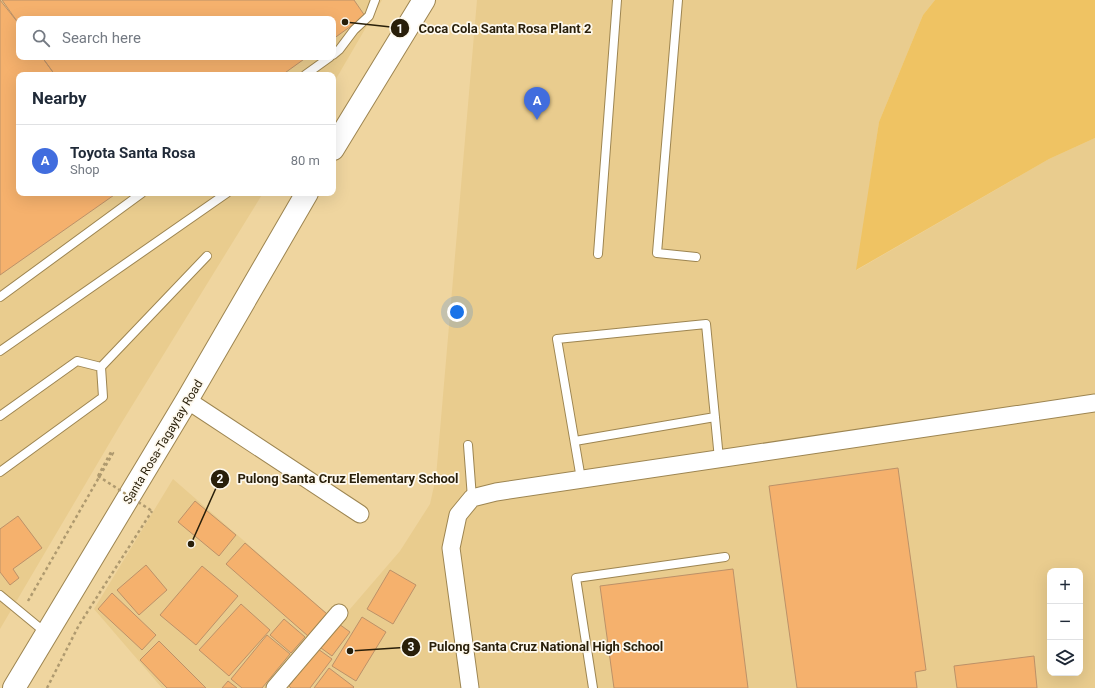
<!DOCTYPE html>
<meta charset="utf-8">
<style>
body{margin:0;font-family:Roboto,sans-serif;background:#f2f2f3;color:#1f2937}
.controls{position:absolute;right:12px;bottom:12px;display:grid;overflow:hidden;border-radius:8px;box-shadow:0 4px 16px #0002}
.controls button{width:36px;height:36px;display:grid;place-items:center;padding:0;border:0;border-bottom:1px solid #e0e1e3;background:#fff;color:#1f2937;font:20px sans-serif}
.you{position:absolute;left:457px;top:312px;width:14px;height:14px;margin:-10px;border:3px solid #fff;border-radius:50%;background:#1a73e8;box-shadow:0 0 0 6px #1a73e833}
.badge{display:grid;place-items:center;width:26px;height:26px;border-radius:50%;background:#416dde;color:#fff;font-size:13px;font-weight:700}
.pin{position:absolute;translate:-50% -33px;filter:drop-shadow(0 1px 2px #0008)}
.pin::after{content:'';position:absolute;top:21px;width:14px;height:12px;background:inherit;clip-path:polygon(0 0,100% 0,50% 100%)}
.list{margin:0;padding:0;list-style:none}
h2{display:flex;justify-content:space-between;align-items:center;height:52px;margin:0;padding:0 16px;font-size:17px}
h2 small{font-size:13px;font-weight:400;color:#747a83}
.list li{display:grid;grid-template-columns:26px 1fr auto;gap:12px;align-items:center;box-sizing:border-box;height:72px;padding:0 16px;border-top:1px solid #e0e1e3}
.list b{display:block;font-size:15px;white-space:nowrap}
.list p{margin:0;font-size:13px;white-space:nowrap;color:#747a83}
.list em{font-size:13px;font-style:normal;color:#747a83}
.icon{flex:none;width:22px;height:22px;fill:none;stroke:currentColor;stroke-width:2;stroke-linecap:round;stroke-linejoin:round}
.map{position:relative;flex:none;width:1095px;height:688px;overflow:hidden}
.search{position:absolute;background:#fff;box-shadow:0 4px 16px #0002;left:16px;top:16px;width:320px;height:44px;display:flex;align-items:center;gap:10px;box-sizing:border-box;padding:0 14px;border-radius:8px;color:#747a83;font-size:15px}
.panel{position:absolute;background:#fff;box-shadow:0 4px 16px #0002;left:16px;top:72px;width:320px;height:124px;border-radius:8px}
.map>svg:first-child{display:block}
.built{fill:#e9cc8e;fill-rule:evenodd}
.green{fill:#efc363}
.building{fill:#f5b16d;stroke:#bc9168}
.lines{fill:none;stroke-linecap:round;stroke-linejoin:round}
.service-casing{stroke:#9d8551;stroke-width:10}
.minor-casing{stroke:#9d8551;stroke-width:19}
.primary-casing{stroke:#9d8551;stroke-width:24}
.path{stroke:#af9a6f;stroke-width:2.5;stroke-dasharray:3 3;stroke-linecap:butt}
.service{stroke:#fff;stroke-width:8}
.minor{stroke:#fff;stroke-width:17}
.primary{stroke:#fff;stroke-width:22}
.path-bridge{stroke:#af9a6f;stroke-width:2.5;stroke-dasharray:3 3;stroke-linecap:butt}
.labels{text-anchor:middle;stroke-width:3.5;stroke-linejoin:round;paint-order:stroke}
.street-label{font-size:12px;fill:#291f0a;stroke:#fef9ee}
.leader{fill:none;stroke:#291f0a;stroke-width:1.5}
.callout-dot{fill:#291f0a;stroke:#fef9ee;stroke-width:1.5}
.mark-label{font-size:12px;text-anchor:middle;font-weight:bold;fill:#fff}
.callout-label{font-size:13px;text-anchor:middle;font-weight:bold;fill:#291f0a;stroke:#fef9ee;stroke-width:3.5;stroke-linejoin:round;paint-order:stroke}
</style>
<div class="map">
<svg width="1095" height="688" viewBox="0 0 1095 688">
<rect width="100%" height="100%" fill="#efd59f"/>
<path class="built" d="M0,0H382L333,84V75H19V193H263L119,427L0,629ZM19,19H333V57H19Z
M477,0H935L923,15L879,122L857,270L1049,159L1095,138V688H282L400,551L430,504L436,477ZM1050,571H1080V673H1050Z
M173,479L329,615L267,688H162L94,609Z"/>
<path class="green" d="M935,0H1095V138L1049,159L856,270L879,122L923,15Z"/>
<path class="building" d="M0,0L19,24V57H42L55,75H19V193H117L0,275Z
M2,0H354L365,16L333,39V19H19V24Z
M42,57H307L282,75H55Z
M898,468L926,670L915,672L917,688H797L769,486Z
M195,501L236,535L219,556L178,522Z
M18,516L42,548L13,569L19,578L10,585L0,572V529Z
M245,543L327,614L308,636L226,564Z
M146,565L167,590L139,615L117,590Z
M202,566L238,596L196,645L160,615Z
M733,569L748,688H614L600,586Z
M390,570L416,585L393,624L367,609Z
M112,593L156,635L142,650L98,609Z
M241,604L270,630L229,676L199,650Z
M362,617L386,632L356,681L332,666Z
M284,619L305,637L291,653L270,635Z
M339,624L350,632L332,656L321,648Z
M267,635L290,654L262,688H242L231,679Z
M159,641L206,688H167L140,660Z
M318,649L332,659L310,688H291L289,686Z
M1034,656L1037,688H957L954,666Z
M329,668L354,687L353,688H314Z
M228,681L237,688H222Z"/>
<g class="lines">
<defs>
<path id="service" d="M678,0L657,253L696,257
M333,55L339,50L354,30L369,16L375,0
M305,75L330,57
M598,254L617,0
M0,297L142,193
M0,351L227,193
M0,416L77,361L101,367
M575,441L715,417
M468,445L472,498
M0,472L103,397L101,367L207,256
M581,479L557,339L706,324L719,459
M0,595L46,633
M593,688L576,578L725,557"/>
<path id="minor" d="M187,400L360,514
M275,688L339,613
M470,688L451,548L458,515L472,498L496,492L1095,403"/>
<path id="primary" d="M333,149L424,0
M14,688L187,400L307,193"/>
</defs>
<use href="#service" class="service-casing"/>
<use href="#minor" class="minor-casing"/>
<use href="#primary" class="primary-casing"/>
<path class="path" d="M98,476L111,452
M28,601L113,453L111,452
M47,688L79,625L152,511"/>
<use href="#service" class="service"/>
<use href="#minor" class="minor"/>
<use href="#primary" class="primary"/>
<path class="path-bridge" d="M98,476L152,511"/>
</g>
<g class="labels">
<g class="street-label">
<text transform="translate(163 442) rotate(-59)" y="4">Santa Rosa-Tagaytay Road</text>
</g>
</g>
<path class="leader" d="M345 22L400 28M191 544L220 479M350 651L411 647"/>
<g class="callout-dot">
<circle cx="345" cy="22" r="4"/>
<circle cx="191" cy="544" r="4"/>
<circle cx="350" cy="651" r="4"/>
<circle cx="400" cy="28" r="10"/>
<circle cx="220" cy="479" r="10"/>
<circle cx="411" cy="647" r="10"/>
</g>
<g class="mark-label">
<text x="400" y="33">1</text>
<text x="220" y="483">2</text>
<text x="411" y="651">3</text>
</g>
<g class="callout-label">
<text x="505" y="33">Coca Cola Santa Rosa Plant 2</text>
<text x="348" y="483">Pulong Santa Cruz Elementary School</text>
<text x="546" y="651">Pulong Santa Cruz National High School</text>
</g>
</svg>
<div class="controls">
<button>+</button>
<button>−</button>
<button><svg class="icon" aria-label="layers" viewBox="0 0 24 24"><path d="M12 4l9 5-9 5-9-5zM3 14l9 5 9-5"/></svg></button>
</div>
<div class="you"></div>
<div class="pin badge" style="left:537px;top:120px">A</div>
<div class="search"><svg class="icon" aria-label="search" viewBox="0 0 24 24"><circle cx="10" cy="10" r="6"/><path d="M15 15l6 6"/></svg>Search here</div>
<section class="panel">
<h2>Nearby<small></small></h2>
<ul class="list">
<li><span class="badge">A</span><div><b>Toyota Santa Rosa</b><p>Shop</p></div><em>80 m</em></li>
</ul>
</section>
</div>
